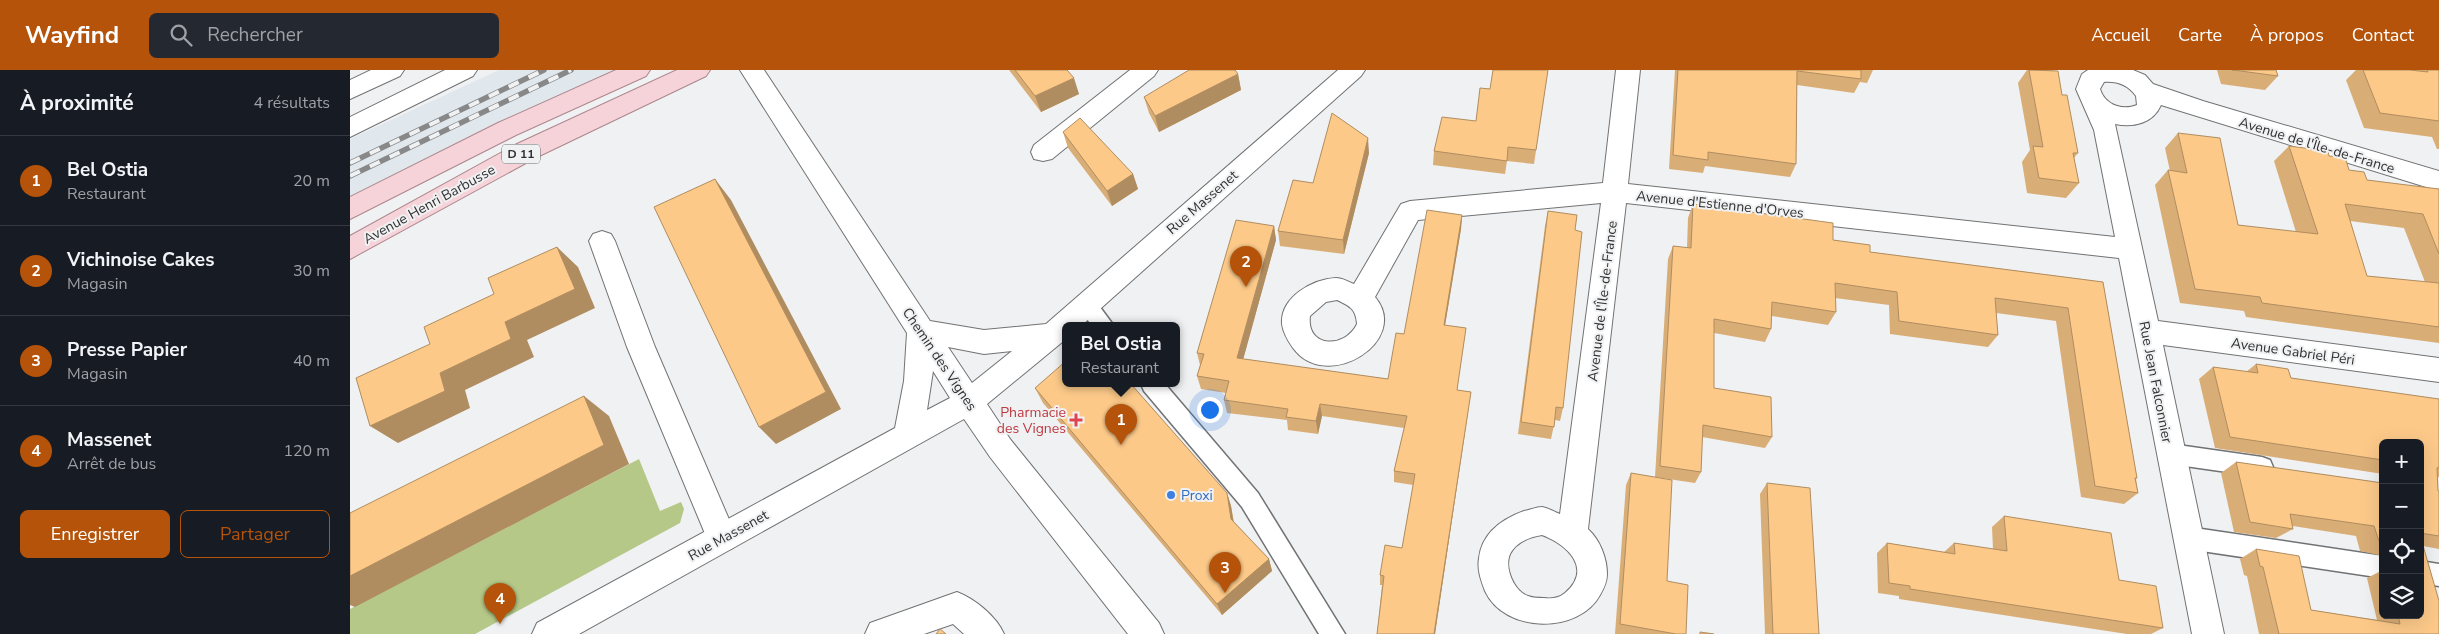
<!DOCTYPE html>
<html lang="fr">
<meta charset="utf-8">
<style>
body{margin:0;font-family:"Nunito Sans",sans-serif;background:#242831;color:#f1f3f6}
.controls{position:absolute;right:15px;bottom:15px;display:grid;overflow:hidden;border-radius:8px;box-shadow:0 5px 20px #0002}
.controls button{width:45px;height:45px;display:grid;place-items:center;padding:0;border:0;border-bottom:1px solid #363941;background:#171b24;color:#f1f3f6;font:25px sans-serif}
.you{position:absolute;left:859px;top:339px;width:18px;height:18px;margin:-12px;border:4px solid #fff;border-radius:50%;background:#1a73e8;box-shadow:0 0 0 8px #1a73e833}
.badge{display:grid;place-items:center;width:32px;height:32px;border-radius:50%;background:#b45309;color:#fff;font-size:16px;font-weight:700}
.pin{position:absolute;translate:-50% -41px;filter:drop-shadow(0 1px 2px #0008)}
.pin::after{content:'';position:absolute;top:26px;width:18px;height:15px;background:inherit;clip-path:polygon(0 0,100% 0,50% 100%)}
.popup{position:absolute;left:712px;top:252px;width:118px;height:65px;box-sizing:border-box;display:grid;place-content:center;border-radius:8px;background:#171b24;filter:drop-shadow(0 1px 4px #0005);font-size:16px;white-space:nowrap;color:#9ea1a6}
.popup b{font-size:19px;color:#f1f3f6}
.popup::after{content:'';position:absolute;left:50%;top:100%;margin-left:-10px;border:10px solid transparent;border-top-color:#171b24}
.list{margin:0;padding:0;list-style:none}
h2{display:flex;justify-content:space-between;align-items:center;height:65px;margin:0;padding:0 20px;font-size:21px}
h2 small{font-size:16px;font-weight:400;color:#9ea1a6}
.list li{display:grid;grid-template-columns:32px 1fr auto;gap:15px;align-items:center;box-sizing:border-box;height:90px;padding:0 20px;border-top:1px solid #363941}
.list b{display:block;font-size:19px;white-space:nowrap}
.list p{margin:0;font-size:16px;white-space:nowrap;color:#9ea1a6}
.list em{font-size:16px;font-style:normal;color:#9ea1a6}
.actions{display:flex;gap:10px;padding:15px 20px}
.actions a{flex:1;padding:11px 0;border:1px solid #b45309;border-radius:8px;text-align:center;font-size:18px;color:#b45309}
.actions .main{background:#b45309;color:#fff}
.icon{flex:none;width:28px;height:28px;fill:none;stroke:currentColor;stroke-width:2;stroke-linecap:round;stroke-linejoin:round}
.map{position:relative;flex:none;width:2089px;height:564px;overflow:hidden}
header{display:flex;align-items:center;gap:30px;box-sizing:border-box;height:70px;padding:0 25px;background:#b45309;color:#fff}
header strong{font-size:24px}
nav{display:flex;gap:28px;margin-inline-start:auto;font-size:18px}
.search{width:350px;height:45px;background:#242831;display:flex;align-items:center;gap:12px;box-sizing:border-box;padding:0 18px;border-radius:8px;color:#9ea1a6;font-size:19px}
main{display:flex}
aside{flex:1;background:#171b24}
.map>svg:first-child{display:block}
.built{fill:#e0e7ed}
.green{fill:#b5c887}
.lines{fill:none;stroke-linecap:round;stroke-linejoin:round}
.lane-casing{stroke:#717273;stroke-width:3}
.street-casing{stroke:#717273;stroke-width:2}
.secondary-casing{stroke:#717273;stroke-width:2}
.primary-casing{stroke:#ac868d;stroke-width:2}
.lane{fill:#fff;fill-rule:evenodd}
.street{fill:#fff;fill-rule:evenodd}
.secondary{fill:#fff;fill-rule:evenodd}
.primary{fill:#f5d3d9;fill-rule:evenodd}
.rail-casing{stroke:#888889;stroke-width:5.5}
.rail{stroke:#f0f1f2;stroke-width:4;stroke-dasharray:11;stroke-linecap:butt}
.wall{fill:#d9ad76;fill-rule:evenodd}
.shaded-wall{fill:#b08d60}
.building{fill:#fcc989;stroke:#b08d60}
.health-dot{fill:#e0444e;stroke:#f0f1f2;stroke-width:2}
.shop-dot{fill:#3f7fe0;stroke:#f0f1f2;stroke-width:2}
.labels{text-anchor:middle;stroke-width:4;stroke-linejoin:round;paint-order:stroke}
.shield{fill:#f0f1f2;stroke:#6a6a6b;stroke-width:1}
.shield-label{font-size:12px;font-weight:bold;fill:#303031}
.street-label{font-size:14px;fill:#303031;stroke:#f0f1f2}
.health-label{font-size:14px;fill:#be3a42;stroke:#f0f1f2;text-anchor:end}
.shop-label{font-size:14px;fill:#366cbe;stroke:#f0f1f2;text-anchor:start}
</style>
<header>
<strong>Wayfind</strong>
<div class="search"><svg class="icon" aria-label="search" viewBox="0 0 24 24"><circle cx="10" cy="10" r="6"/><path d="M15 15l6 6"/></svg>Rechercher</div>
<nav><a>Accueil</a><a>Carte</a><a>À propos</a><a>Contact</a></nav>
</header>
<main>
<aside>
<h2>À proximité<small>4 résultats</small></h2>
<ul class="list">
<li><span class="badge">1</span><div><b>Bel Ostia</b><p>Restaurant</p></div><em>20 m</em></li>
<li><span class="badge">2</span><div><b>Vichinoise Cakes</b><p>Magasin</p></div><em>30 m</em></li>
<li><span class="badge">3</span><div><b>Presse Papier</b><p>Magasin</p></div><em>40 m</em></li>
<li><span class="badge">4</span><div><b>Massenet</b><p>Arrêt de bus</p></div><em>120 m</em></li>
</ul>
<div class="actions"><a class="main">Enregistrer</a><a>Partager</a></div>
</aside>
<div class="map">
<svg width="2089" height="564" viewBox="0 0 2089 564">
<rect width="100%" height="100%" fill="#f0f1f2"/>
<path class="built" d="M149,0H271L0,130V69Z"/>
<path class="green" d="M289,389L310,441L331,432L334,439L330,453L125,564H0V539Z"/>
<g class="lines">
<defs>
<path id="lane" d="M737,226L744,229L764,256H742L727,235L730,229Z
M791,314H815L908,423L995,564H969L892,437L794,321Z
M1821,374L1912,387L1920,390L1923,397L1920,404L1912,407L1821,394L1813,391L1810,384L1813,377Z
M1838,457L2033,486V508L1838,479L1830,476L1826,468L1830,460Z
M2070,491L2089,494V516L2070,513Z"/>
<path id="street" d="M21,0H54L50,6L0,29V10Z
M95,0H127L123,6L0,67V47Z
M780,0H808L804,6L702,89L693,91L684,89L681,82L684,75Z
M1266,0H1290L1278,114L1765,167L1744,60L1726,19L1732,4L1738,0H1783L1795,5L1803,14L1853,31L2089,101V121L1811,35C1803,53 1784,58 1765,54L1808,251L2089,288V312L1813,275L1874,564H1842L1769,188L1276,133L1238,459C1250,470 1257,488 1257,504C1257,512 1254,518 1250,525C1229,564 1155,564 1135,521C1131,510 1127,500 1129,488C1132,463 1152,449 1174,441C1179,440 1187,437 1192,437C1198,438 1205,442 1210,444L1251,133L1068,150L1025,227C1062,271 976,324 943,278C938,271 933,262 932,254C930,227 963,209 986,208C992,208 999,212 1004,214L1051,134L1060,131L1253,113ZM1754,12C1767,11 1778,15 1786,26L1787,35C1772,41 1755,35 1750,19ZM987,230C1000,236 1006,239 1007,254C994,280 956,277 960,246L976,232ZM1192,465C1218,475 1243,499 1215,523C1209,528 1201,529 1194,528C1189,528 1183,528 1178,526C1164,521 1154,498 1160,484C1166,472 1180,467 1192,465Z
M252,161L261,164L265,171L305,277L387,468L383,478L372,482L361,478L277,277L239,171L243,164Z
M607,522C625,529 646,546 654,564H614L603,554L574,564H515L520,553Z"/>
<path id="secondary" d="M390,0H414L580,251L634,260L696,254L988,0H1015L1011,6L731,256H716V269L637,334L660,369L809,553L814,564H778L640,387L614,349L229,564H182L187,553L545,358L554,311L557,263ZM598,277L634,284L662,281L622,313ZM583,301L600,328L577,340Z"/>
<path id="primary" d="M266,0H300L296,6L166,65L0,149V127L148,53Z
M327,0H360L356,6L185,88L0,189V166L167,74Z"/>
</defs>
<use href="#lane" class="lane-casing"/>
<use href="#street" class="street-casing"/>
<use href="#secondary" class="secondary-casing"/>
<use href="#primary" class="primary-casing"/>
<use href="#lane" class="lane"/>
<use href="#street" class="street"/>
<use href="#secondary" class="secondary"/>
<use href="#primary" class="primary"/>
<defs>
<path id="rail" d="M0,93L194,0
M0,106L221,0"/>
</defs>
<use href="#rail" class="rail-casing"/>
<use href="#rail" class="rail"/>
</g>
<path class="wall" d="M659,0H717L729,24L691,42Z
M1198,0L1184,94L1157,91L1155,104L1083,95L1084,81L1126,51L1140,19Z
M1325,0H1523L1517,13L1510,12L1504,23L1447,15L1446,94L1440,107L1355,96L1353,103L1319,99Z
M1677,0H1703L1712,25L1728,83L1724,88L1729,113L1716,128L1677,123L1672,92L1680,80L1668,13Z
M1867,0H1926L1928,6L1915,20L1871,14Z
M2006,0H2089V79H2087L2082,67L2014,58L1996,10Z
M888,4L891,20L809,62L799,43L794,27Z
M713,62L783,104L788,119L762,136L718,78Z
M1828,63L1888,155L1946,162L1924,91L1939,76L1979,86L1999,100L2017,110L2089,119V273L1896,247L1894,241L1830,233L1805,115L1818,100L1820,101L1815,78ZM2000,151L2054,158L2075,212L2017,206Z
M1019,83L994,184L930,176L928,161L963,113Z
M1343,134L1483,170L1520,182L1753,212L1787,408L1786,409L1788,423L1774,434L1731,427L1706,251L1646,243L1648,265L1638,277L1540,264L1539,235L1485,228L1486,242L1478,255L1422,246L1421,259L1415,272L1364,263V318L1422,367L1415,378L1352,367L1351,402L1345,413L1305,407L1318,189L1323,176L1337,178L1338,148Z
M1198,141L1225,160L1213,338L1210,351L1205,350L1201,369L1168,364L1195,156Z
M1112,145L1111,159L1095,255L1114,271L1107,320L1121,322L1085,564H1027L1032,515H1030V505L1052,478L1063,415L1044,412V401L1054,358L972,346L968,364L938,360L937,350L877,343L874,330L876,323L851,319L847,306L850,295L847,283L924,156L926,170L893,289L1038,309L1054,264Z
M1906,294L1941,308L2089,329V407H2088V421H2089V479L2073,476L2089,564H1909L1897,506L1894,505L1890,489L1906,479L1961,540L2027,550L2017,508L2033,500V545H2070V373H2033V404L1865,378L1849,309L1863,297L1896,302Z
M685,318L877,423L881,436L884,452L919,489L922,501L872,545L693,333Z
M1886,392L2033,413V486L2010,481L2006,466L1943,456V459L1926,468L1884,462L1871,403Z
M1281,403L1317,511L1336,564H1265L1276,415Z
M1417,413L1469,564H1415L1410,424Z
M1654,446L1769,510L1813,558L1801,564H1777L1549,529V526L1528,523L1527,483L1537,473L1594,482L1604,473L1643,479L1642,457Z"/>
<path class="shaded-wall" d="M888,4L891,20L809,62L805,46Z
M724,8L729,24L691,42L685,26Z
M1018,68L1019,83L994,184L993,170Z
M783,104L788,119L762,136L757,121Z
M365,109L381,130L491,339L426,374L409,357Z
M1112,145L1111,159L1093,268L1094,255Z
M924,156L926,170L890,301L887,288Z
M207,177L228,197L245,238L177,270L184,287L115,320L120,338L48,373L20,356L155,252Z
M1121,322L1085,564H1084Z
M234,326L259,346L279,394L5,537L0,535V506Z
M970,334L972,346L968,364L966,351Z
M877,423L881,436L885,462L881,449Z
M919,489L922,501L872,545L867,534Z"/>
<path class="building" d="M665,0H717L724,8L685,26Z
M839,0H885L888,4L805,46L794,27Z
M1143,0H1198L1186,80L1158,77L1157,91L1084,81L1092,47L1126,51L1130,18L1140,19Z
M1328,0H1511V9L1447,1L1446,94L1358,82V90L1323,85Z
M1679,0L1708,1L1712,25H1717L1728,83H1723L1729,113L1689,108L1683,76L1693,77Z
M1882,0H1926L1928,6L1883,0Z
M2013,0H2060L2078,2L2077,0H2089V51L2030,43Z
M982,43L1018,68L993,170L928,161L943,110L963,113Z
M730,48L783,104L757,121L713,62Z
M1828,63L1870,68L1888,155L1968,164L1939,76L1978,81L1979,86L1995,87L1999,100L2014,102L2017,110L2089,119V184L2073,144L1995,134L2017,206L2089,213V257L1912,233L1910,227L1845,219L1818,100L1837,103Z
M365,109L476,322L409,357L304,137Z
M1343,134L1483,153V170L1520,175V182L1753,212L1787,408H1785L1788,423L1745,416L1718,238L1645,228L1648,265L1549,251L1547,222L1485,213L1486,242L1422,232L1421,259L1364,249V318L1421,327L1422,367L1353,355L1351,402L1310,396L1323,176L1341,178Z
M1077,140L1112,145L1094,255L1116,258L1107,320L1121,322L1084,564H1027L1034,506L1030,505L1035,475L1052,478L1065,404L1044,401L1057,346L970,334L966,351L936,347L938,339L874,330L879,311L847,306L854,284L847,283L886,150L924,156L887,288L1038,309L1046,263L1054,264Z
M1198,141L1227,145L1225,160L1232,162L1213,338L1206,337L1204,357L1171,352Z
M207,177L225,219L155,252L161,269L90,303L95,321L20,356L6,308L80,274L74,257L144,224L138,208Z
M716,291V314H781L877,423L881,449L919,489L867,534L685,318Z
M1906,294L1938,299L1941,308L2089,329V397L2087,398L2088,421H2089V466L2070,463V373H2033V390L1880,367L1863,297L1908,303Z
M234,326L254,375L0,506V443Z
M1886,392L2033,413V472L2029,471L2024,456L1940,444L1943,459L1900,452Z
M1281,403L1322,410L1317,511L1338,515L1336,564H1326L1270,554Z
M1417,413L1460,418L1469,564H1423Z
M1654,446L1761,463L1769,510L1806,516L1813,558L1560,519V516L1539,513L1537,473L1605,484L1604,473L1657,481Z
M2070,465L2089,531V564H1929L1913,497L1910,496L1906,479L1949,486L1961,540L2050,554L2048,545H2070Z
M590,559L596,564H586Z
M1350,562L1364,564H1350Z"/>
<path class="health-dot" d="M723.5 342.5h5v5h5v5h-5v5h-5v-5h-5v-5h5z"/>
<circle class="shop-dot" cx="821" cy="425" r="5"/>
<g class="labels">
<rect class="shield" x="152" y="74.5" width="38" height="19" rx="4"/>
<g class="shield-label">
<text x="171" y="88">D 11</text>
</g>
<g class="street-label">
<text transform="translate(1967 75) rotate(17)" y="5">Avenue de l'Île-de-France</text>
<text transform="translate(852 132) rotate(-41)" y="5">Rue Massenet</text>
<text transform="translate(79 134) rotate(-29)" y="5">Avenue Henri Barbusse</text>
<text transform="translate(1370 134) rotate(6)" y="5">Avenue d'Estienne d'Orves</text>
<text transform="translate(1252 231) rotate(-83)" y="5">Avenue de l'Île-de-France</text>
<text transform="translate(1943 281) rotate(8)" y="5">Avenue Gabriel Péri</text>
<text transform="translate(590 289) rotate(56)" y="5">Chemin des Vignes</text>
<text transform="translate(1806 312) rotate(79)" y="5">Rue Jean Falconnier</text>
<text transform="translate(378 465) rotate(-29)" y="5">Rue Massenet</text>
</g>
<g class="health-label">
<text x="716" y="347">Pharmacie<tspan x="716" dy="16">des Vignes</tspan></text>
</g>
<g class="shop-label">
<text x="831" y="430">Proxi</text>
</g>
</g>
</svg>
<div class="controls">
<button>+</button>
<button>−</button>
<button><svg class="icon" aria-label="locate" viewBox="0 0 24 24"><circle cx="12" cy="12" r="6"/><path d="M12 2v4M12 18v4M2 12h4M18 12h4"/></svg></button>
<button><svg class="icon" aria-label="layers" viewBox="0 0 24 24"><path d="M12 4l9 5-9 5-9-5zM3 14l9 5 9-5"/></svg></button>
</div>
<div class="you"></div>
<div class="pin badge" style="left:771px;top:375px">1</div>
<div class="popup"><b>Bel Ostia</b>Restaurant</div>
<div class="pin badge" style="left:896px;top:217px">2</div>
<div class="pin badge" style="left:875px;top:523px">3</div>
<div class="pin badge" style="left:150px;top:554px">4</div>
</div>
</main>
